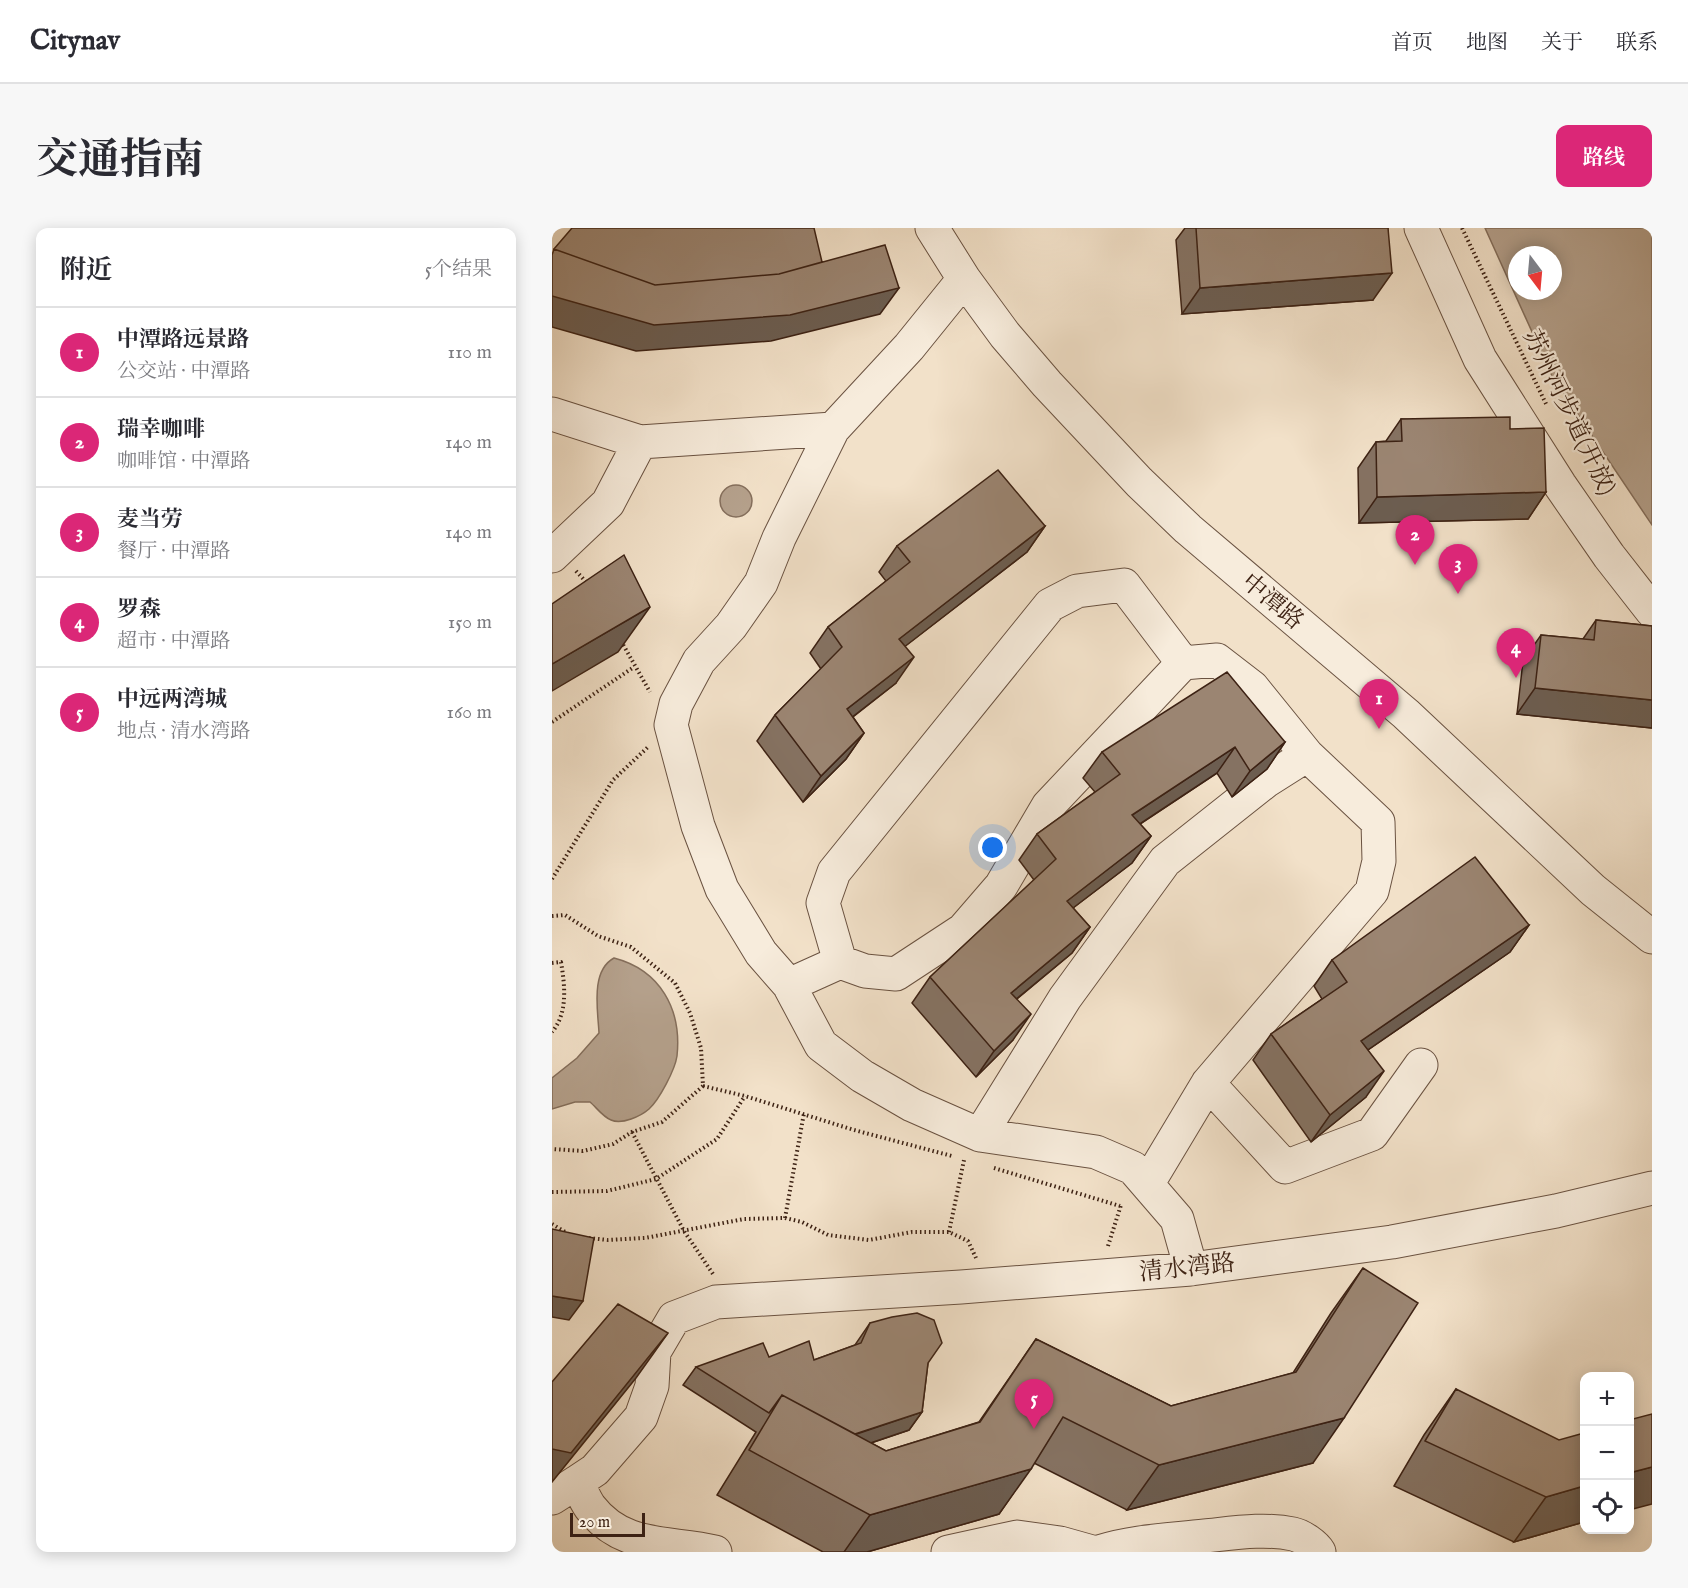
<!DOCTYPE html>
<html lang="zh">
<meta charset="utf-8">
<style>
body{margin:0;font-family:"IM FELL English","Noto Serif SC",serif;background:#f7f7f7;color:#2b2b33}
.controls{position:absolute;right:18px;bottom:18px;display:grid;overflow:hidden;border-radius:12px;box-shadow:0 3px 15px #0003}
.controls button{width:54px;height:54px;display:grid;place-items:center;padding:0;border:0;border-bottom:2px solid #e1e1e2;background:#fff;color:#2b2b33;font:30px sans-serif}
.compass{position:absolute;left:956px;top:18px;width:54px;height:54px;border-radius:50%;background:#fff;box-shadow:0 3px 15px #0003;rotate:164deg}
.scale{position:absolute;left:18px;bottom:15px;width:75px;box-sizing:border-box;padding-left:6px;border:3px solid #3d2214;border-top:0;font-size:16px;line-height:21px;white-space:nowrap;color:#3d2214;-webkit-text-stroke:4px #f7ecdc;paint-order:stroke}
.you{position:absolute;left:441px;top:620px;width:21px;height:21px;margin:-15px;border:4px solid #fff;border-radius:50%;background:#1a73e8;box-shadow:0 0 0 9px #1a73e833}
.badge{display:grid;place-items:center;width:39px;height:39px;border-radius:50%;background:#db2777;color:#fff;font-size:20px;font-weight:700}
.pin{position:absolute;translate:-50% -50px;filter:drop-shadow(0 2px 3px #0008)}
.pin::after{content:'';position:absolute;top:32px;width:21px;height:18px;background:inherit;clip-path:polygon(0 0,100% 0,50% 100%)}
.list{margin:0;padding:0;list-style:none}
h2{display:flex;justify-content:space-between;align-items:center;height:78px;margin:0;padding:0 24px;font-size:26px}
h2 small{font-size:20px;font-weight:400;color:#7c7c81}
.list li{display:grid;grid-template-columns:39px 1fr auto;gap:18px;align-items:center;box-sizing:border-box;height:90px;padding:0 24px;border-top:2px solid #e1e1e2}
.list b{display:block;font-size:22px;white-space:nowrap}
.list p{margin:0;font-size:20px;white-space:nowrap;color:#7c7c81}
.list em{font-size:20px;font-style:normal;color:#7c7c81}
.icon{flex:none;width:33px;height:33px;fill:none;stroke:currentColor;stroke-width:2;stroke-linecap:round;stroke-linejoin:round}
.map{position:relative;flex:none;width:1100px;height:1324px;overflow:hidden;border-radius:12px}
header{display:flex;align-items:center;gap:36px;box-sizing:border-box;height:84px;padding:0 30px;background:#fff;border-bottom:2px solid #e1e1e2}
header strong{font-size:28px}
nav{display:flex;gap:33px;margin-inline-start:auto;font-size:21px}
.intro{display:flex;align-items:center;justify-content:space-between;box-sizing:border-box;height:144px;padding:0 36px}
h1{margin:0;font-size:42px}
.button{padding:15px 27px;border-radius:12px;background:#db2777;color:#fff;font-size:21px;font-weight:700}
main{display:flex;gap:36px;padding:0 36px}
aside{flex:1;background:#fff;border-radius:12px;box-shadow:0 3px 15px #0003}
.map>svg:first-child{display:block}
.water{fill:#b4a08b;stroke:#846e5b;stroke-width:1.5;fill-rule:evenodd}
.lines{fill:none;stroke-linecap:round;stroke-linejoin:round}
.minor-casing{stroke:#6a5241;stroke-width:35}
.path{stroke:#3d2214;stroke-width:4;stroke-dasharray:1.5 3;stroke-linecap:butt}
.minor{stroke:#f7ecdc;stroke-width:33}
.wall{fill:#857262;stroke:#3d2214;stroke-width:1.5}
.shaded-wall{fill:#6c5d50;stroke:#3d2214;stroke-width:1.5}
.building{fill:#9b8572;stroke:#3d2214;stroke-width:1.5}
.labels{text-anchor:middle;stroke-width:4.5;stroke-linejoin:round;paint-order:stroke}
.street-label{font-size:24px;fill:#3d2214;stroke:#f7ecdc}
</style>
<header>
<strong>Citynav</strong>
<nav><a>首页</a><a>地图</a><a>关于</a><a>联系</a></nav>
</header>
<div class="intro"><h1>交通指南</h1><a class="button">路线</a></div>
<main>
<aside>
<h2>附近<small>5个结果</small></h2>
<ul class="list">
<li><span class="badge">1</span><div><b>中潭路远景路</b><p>公交站 · 中潭路</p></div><em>110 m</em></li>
<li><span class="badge">2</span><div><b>瑞幸咖啡</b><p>咖啡馆 · 中潭路</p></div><em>140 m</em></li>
<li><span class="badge">3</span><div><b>麦当劳</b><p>餐厅 · 中潭路</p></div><em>140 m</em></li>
<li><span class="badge">4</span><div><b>罗森</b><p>超市 · 中潭路</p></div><em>150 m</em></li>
<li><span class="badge">5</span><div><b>中远两湾城</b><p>地点 · 清水湾路</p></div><em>160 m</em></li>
</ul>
</aside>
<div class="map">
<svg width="1100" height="1324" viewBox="0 0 1100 1324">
<rect width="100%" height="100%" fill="#f2e1c9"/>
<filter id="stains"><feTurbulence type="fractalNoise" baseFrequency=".00333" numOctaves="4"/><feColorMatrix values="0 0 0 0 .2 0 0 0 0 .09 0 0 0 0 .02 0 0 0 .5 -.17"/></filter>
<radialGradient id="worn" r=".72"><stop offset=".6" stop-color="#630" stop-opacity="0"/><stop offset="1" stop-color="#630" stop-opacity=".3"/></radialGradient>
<path class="water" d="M933,0H1100V297L1000,148ZM965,27H1001V63H965Z
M168 273a16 16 0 1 1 32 0a16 16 0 1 1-32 0Z
M62,730C108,742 130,781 125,828C123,842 107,872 97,881C89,888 70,897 59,892C51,889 44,879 38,874H23L0,881V850L25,830L47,805C46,783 38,743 62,730Z"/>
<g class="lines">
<defs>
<path id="minor" d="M380,0L412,51L453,107L495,156L587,254L636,301L854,486L1041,662L1100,709
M869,0L928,131L1008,257L1057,328L1100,383
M0,186L88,214L281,201L357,119L412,51
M281,201L227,310L209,355L179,398L147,433L124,476L119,497L146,598L170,661L209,725L237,757L269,817L310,848L360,877L428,907L544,924L581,940L625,991L639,1041
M0,328L56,275L88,214
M288,734L313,743L344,746L411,702L449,658L496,578L631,435
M237,757L288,734L271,675L282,644L498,377L525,363L572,357L631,435L665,432L700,459L755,527L826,594L827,633L820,663L656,855L596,955
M656,855L733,939L820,906L869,837
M428,907L513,770L613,633L714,553L755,527
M25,1254L43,1242L89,1189L100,1158L102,1124L122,1090L164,1074L409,1059L639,1041L840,1014L1004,983L1100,960
M0,1270L25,1254C29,1262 33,1272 38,1279C71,1322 116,1313 163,1324
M396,1324L465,1309L508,1315L540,1324
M547,1324C581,1313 618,1312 653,1308C682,1305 713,1300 741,1306C750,1308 763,1317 767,1324"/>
</defs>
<use href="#minor" class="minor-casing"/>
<path class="path" d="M910,0L995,178
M24,343L35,355
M69,413L98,464
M0,494L82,439
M0,651L61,552L96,519
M0,688L13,687L46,708L79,719L123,755L138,785L149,820L151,858L110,894L80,904L61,916L31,923L0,921
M0,735L9,734C13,758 16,785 0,804
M151,858L193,868L302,902L400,928
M80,904L132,1003L161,1046
M442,940L568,978
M0,964L55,963L104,951L165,911L193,868
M233,990L252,885
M0,996L18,1007
M397,1004L412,932
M37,1010L56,1012L93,1010L192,991L233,990L250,994L276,1007L317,1012L360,1004H397L416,1013L424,1030
M556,1018L569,977"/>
<use href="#minor" class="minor"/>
</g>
<path class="wall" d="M633,0H836L821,72L630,86L624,12Z
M849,191L958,201L994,264L976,291L807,295L806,240L824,214L834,213Z
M493,298L475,324L353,418L344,455L301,489L312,505L294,531L251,574L205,513L223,487L269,441L258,425L276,399L334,353L327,344L345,318Z
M1044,392L1100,398V500L965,486L971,433L989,407L1031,411Z
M733,514L715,541L680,569L665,545L588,596L599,608L580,635L521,680L538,699L520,725L465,771L461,812L424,849L360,775L378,749L482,652L467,632L485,606L543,564L531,550L550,524Z
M977,697L958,724L816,822L814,869L759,914L701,832L719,806L770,771L762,758L780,732Z
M811,1040L761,1235L575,1282L482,1235L447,1286L315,1324H271L165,1267L204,1204L131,1157L144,1139L217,1129L262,1132L303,1117L318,1095L376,1135L370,1184L357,1202L319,1215L334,1223L427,1194L484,1111L619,1178L741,1145L779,1085Z
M904,1161L1032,1294L962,1314L842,1258L872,1207Z"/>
<path class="shaded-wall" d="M840,45L821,72L630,86L648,60Z
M347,60L328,86L219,113L84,123L0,99V68Z
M994,264L976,291L807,295L825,269Z
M493,298L475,324L329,437L347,411Z
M98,379L66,424L0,463V436Z
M362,429L344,455L277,507L295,481Z
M983,460L1100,472V500L965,486Z
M312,505L294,531L251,574L269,548Z
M733,514L715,541L680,569L698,543Z
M683,519L665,545L562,613L580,587Z
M599,608L580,635L496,699L515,673Z
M977,697L958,724L791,839L809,813Z
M538,699L520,725L440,791L459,765Z
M479,786L461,812L424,849L442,823Z
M832,843L814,869L759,914L778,887Z
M0,1068L31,1073L17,1092L0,1089Z
M116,1105L84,1150L0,1254V1221Z
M370,1184L357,1202L256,1236L269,1218Z
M792,1190L761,1235L575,1282L607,1237Z
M1100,1239V1276L1077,1282V1245Z
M479,1241L447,1286L315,1324H292L318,1287Z
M1032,1258V1294L962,1314L994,1269Z"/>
<path class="building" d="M20,0H262L270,34L227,46L103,57L2,21Z
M644,0H836L840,45L648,60Z
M333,17L347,60L238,87L102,97L0,68V27L2,21L103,57L227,46Z
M958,189V201L992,200L994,264L825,269L824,214L850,213L849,191Z
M446,242L493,298L347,411L362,429L295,481L312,505L269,548L223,487L290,419L276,399L358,334L345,318Z
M72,327L98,379L0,436V376Z
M1044,392L1100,398V472L983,460L989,407L1042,412Z
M675,444L733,514L698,543L683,519L580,587L599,608L515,673L538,699L459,765L479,786L442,823L378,749L504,631L485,606L568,546L550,524Z
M923,629L977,697L809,813L832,843L778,887L719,806L795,754L780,732Z
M0,1001L42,1010L31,1073L0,1068Z
M811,1040L866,1075L792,1190L607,1237L511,1189L479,1241L318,1287L197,1222L230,1167L334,1223L428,1194L484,1111L619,1178L744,1144Z
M66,1076L116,1105L19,1225L0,1221V1154Z
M365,1085L382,1092L390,1115L376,1135L370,1184L303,1206L230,1167L217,1185L144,1139L211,1115L217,1129L257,1113L262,1132L309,1115L318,1095L340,1089Z
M904,1161L1007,1212L1032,1205V1258L994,1269L873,1213Z
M1100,1186V1239L1077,1245V1192Z"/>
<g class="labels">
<g class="street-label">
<text transform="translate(1018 184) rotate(64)" y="8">苏州河步道(开放)</text>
<text transform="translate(721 373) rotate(40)" y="8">中潭路</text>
<text transform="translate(635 1039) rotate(-6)" y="8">清水湾路</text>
</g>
</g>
<rect width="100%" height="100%" filter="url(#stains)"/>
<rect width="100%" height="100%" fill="url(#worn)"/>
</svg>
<div class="controls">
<button>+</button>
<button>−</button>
<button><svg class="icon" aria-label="locate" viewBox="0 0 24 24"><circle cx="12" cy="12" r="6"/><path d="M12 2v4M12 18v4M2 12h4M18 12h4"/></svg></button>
</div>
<svg class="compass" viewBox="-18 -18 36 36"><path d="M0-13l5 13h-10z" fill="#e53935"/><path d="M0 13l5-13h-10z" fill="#7c7c81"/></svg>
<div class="scale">20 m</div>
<div class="you"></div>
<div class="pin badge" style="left:827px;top:501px">1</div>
<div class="pin badge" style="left:863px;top:337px">2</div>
<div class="pin badge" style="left:906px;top:366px">3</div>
<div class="pin badge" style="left:964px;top:450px">4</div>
<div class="pin badge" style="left:482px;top:1201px">5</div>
</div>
</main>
